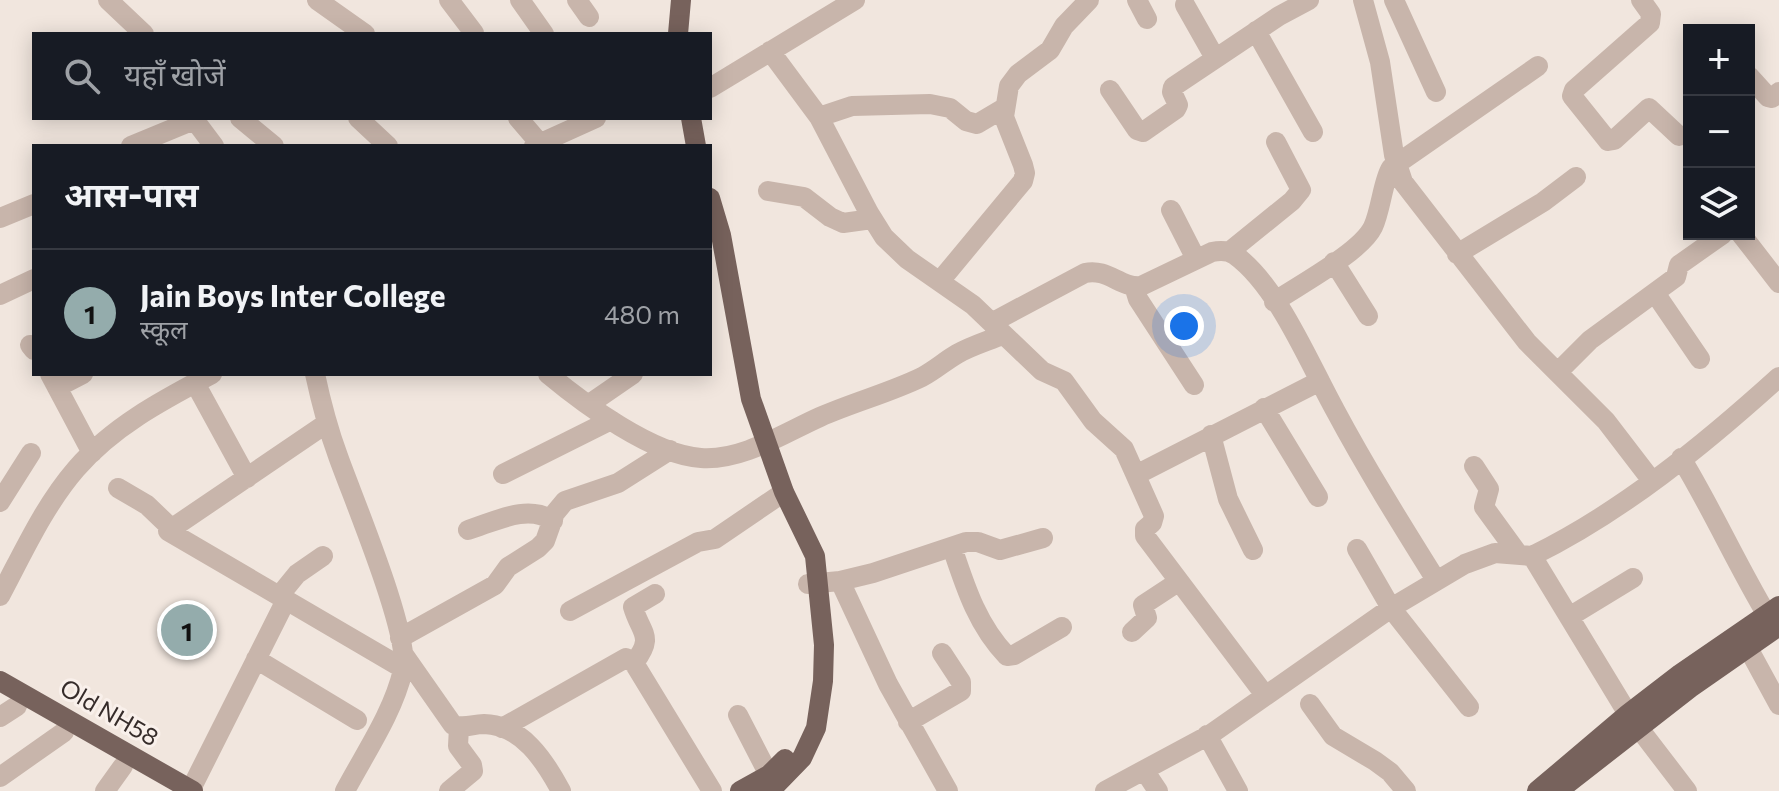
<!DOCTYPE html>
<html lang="hi">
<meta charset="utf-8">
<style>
body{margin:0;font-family:Commissioner,"Noto Sans Devanagari",sans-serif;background:#20242c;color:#f1f3f6}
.controls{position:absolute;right:24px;top:24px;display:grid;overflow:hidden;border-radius:0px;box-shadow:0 4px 20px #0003}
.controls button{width:72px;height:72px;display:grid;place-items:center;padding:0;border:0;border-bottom:2px solid #363941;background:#171b24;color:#f1f3f6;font:40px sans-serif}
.you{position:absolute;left:1184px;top:326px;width:28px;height:28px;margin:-20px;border:6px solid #fff;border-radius:50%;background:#1a73e8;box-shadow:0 0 0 12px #1a73e833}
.badge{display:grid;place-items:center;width:52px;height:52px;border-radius:50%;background:#94acac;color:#111;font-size:26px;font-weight:700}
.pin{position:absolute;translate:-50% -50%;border:4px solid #fff;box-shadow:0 2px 8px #0006}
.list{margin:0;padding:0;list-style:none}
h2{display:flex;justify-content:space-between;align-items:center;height:104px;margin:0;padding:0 32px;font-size:34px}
h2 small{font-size:26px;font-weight:400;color:#9ea1a6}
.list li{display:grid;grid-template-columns:52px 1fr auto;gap:24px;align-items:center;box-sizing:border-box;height:128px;padding:0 32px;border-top:2px solid #363941}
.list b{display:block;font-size:30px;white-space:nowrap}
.list p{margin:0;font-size:26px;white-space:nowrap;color:#9ea1a6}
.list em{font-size:26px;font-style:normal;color:#9ea1a6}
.icon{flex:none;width:44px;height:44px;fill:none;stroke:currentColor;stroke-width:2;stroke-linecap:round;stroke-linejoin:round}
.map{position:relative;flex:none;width:1779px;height:791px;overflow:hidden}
.search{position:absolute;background:#171b24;box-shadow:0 4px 20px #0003;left:32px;top:32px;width:680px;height:88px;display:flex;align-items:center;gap:20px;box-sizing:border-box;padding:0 28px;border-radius:0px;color:#9ea1a6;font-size:30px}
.panel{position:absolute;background:#171b24;box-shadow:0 4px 20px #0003;left:32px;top:144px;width:680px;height:232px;border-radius:0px}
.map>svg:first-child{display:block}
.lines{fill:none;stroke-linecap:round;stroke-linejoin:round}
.minor{stroke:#c8b5ab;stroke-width:20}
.major{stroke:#77625c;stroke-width:20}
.labels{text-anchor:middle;stroke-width:6;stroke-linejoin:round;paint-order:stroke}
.street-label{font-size:24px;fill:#362c2a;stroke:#f9f0eb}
</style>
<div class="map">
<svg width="1779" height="791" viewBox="0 0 1779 791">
<rect width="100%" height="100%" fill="#f1e6de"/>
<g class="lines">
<path class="minor" d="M108,0L144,34
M317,0L365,34
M449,0L474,33
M520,0L544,34
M577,0L589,17
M1137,0L1147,19
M1363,0L1380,62L1394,155L1403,182L1527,342L1606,421L1652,481
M1394,0L1436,92
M1641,0L1651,14L1650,23L1574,90L1572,96L1608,141L1614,140L1649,108L1679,136
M1185,5L1215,58
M1256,31L1313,132
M770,51L819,117L869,213L884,237L907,259L973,305L1042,371L1064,381L1093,421L1124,449L1154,516L1152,523L1145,529V536L1265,695
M1749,76L1768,97L1772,98L1779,92
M710,88L855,0
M1110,90L1137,130L1143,132L1176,109L1178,105L1172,92L1173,87L1279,16L1309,0
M819,117L852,106L930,104L950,108L966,121L977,124L1004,108
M193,118L214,146
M240,118L274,146
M358,118L388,146
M518,118L542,146
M131,146L194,120
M534,146L596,118
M768,191L804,197L830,217L843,223L872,219
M1171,210L1196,259
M0,218L34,204
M1741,234L1779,283
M1229,252L1292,201L1301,190L1276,142
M1457,254L1543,202L1576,177
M1334,262L1368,316
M940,281L1023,181L1025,173L1023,165L1004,117L1009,86L1018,74L1050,50L1064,26L1089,0
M1134,286L1138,299L1194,385
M1655,293L1700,359
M0,295L34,279
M1274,302C1299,285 1361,252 1373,227C1381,210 1383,180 1391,168L1538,66
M993,322L1085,273C1108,268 1120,288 1141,286L1212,252C1221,250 1228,250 1235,255C1278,286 1310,365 1335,410C1366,468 1401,524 1436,580
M30,345L34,350
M1558,372L1590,340L1676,277L1679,265L1723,234
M50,374L92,453
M315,374C321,402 328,429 338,456C352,496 411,635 403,670C393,713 365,753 345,791
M548,374C584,404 653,455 701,458C742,461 784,433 820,417C854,402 889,393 922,377C935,370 945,361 957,354C971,346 988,341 1002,335
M195,383L247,478
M58,387L83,374
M588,405L633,374
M1264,408L1318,497
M327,423L168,531L404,669
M1211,435L1228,499L1253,550
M1681,458C1712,509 1736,563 1767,615
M1474,466L1489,489L1484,507L1519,555
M503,474L611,420
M1136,475L1320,381
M118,488L147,505L171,528
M0,502L31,453
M468,530C494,522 528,503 553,521
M952,547C965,586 977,625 1007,656L1014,655L1062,627
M1357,549L1391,608L1469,707
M1532,556C1622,512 1705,444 1779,377
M840,581L873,573L966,542H978L1000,550L1043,538
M808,584L840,581L888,684L948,791
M0,596C23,553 44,506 76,469C113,426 163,400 212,374
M279,596L297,574L323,556
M570,611L698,542L715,539L784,492
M1569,617L1633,578
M1132,632L1147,618L1143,605L1178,582
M400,638L495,585L508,567L538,548L545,541L555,513L565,501L618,483L670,450
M1748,648L1779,705
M404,655L453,725C465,729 472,724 484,724C522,725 545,761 561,791
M256,659L357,720
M634,663C655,636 641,634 633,607L655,594
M1310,704L1333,736L1375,761L1390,772L1406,791
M738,715L769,775
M0,717L17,706
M908,722L961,691V682L942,653
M502,728L626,658L634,663L712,791
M1207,735L1238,791
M1144,770L1158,791
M0,777L64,732
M105,791L123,766
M190,791L286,600
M449,791L473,771L472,765L458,746L459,727
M1105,791L1211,734L1391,608L1465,564L1495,553L1532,556L1628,714L1687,791"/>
<path class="major" d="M678,34L681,0
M691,118L696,146
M710,198L721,235L751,399L784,492L815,556L824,645L823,681L816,728L802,758L770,791
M0,681L193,791
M740,791L769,775L785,759
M1537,791L1628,714L1680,674L1779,606
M1558,791L1690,688L1779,626"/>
</g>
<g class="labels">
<g class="street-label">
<text transform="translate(109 713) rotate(30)" y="8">Old NH58</text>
</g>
</g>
</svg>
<div class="controls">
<button>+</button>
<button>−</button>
<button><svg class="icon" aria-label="layers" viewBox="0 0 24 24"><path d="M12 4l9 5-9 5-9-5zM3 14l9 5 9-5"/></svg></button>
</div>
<div class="you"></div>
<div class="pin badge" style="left:187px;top:630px">1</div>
<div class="search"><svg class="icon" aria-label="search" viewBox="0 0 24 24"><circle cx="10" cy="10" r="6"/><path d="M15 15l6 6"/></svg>यहाँ खोजें</div>
<section class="panel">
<h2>आस-पास<small></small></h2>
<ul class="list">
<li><span class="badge">1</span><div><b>Jain Boys Inter College</b><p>स्कूल</p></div><em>480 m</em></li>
</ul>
</section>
</div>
